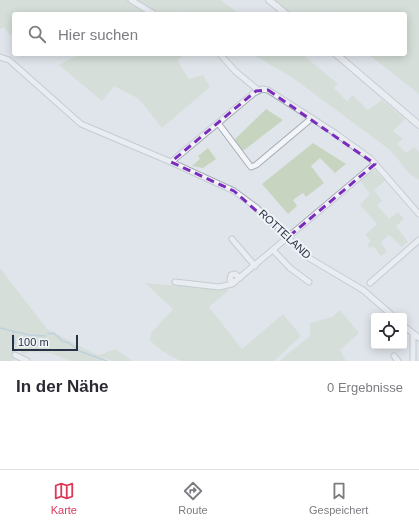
<!DOCTYPE html>
<html lang="de">
<meta charset="utf-8">
<style>
body{margin:0;font-family:Helvetica,sans-serif;background:#f2f2f3;color:#2b2b33}
.controls{position:absolute;right:12px;bottom:12px;display:grid;overflow:hidden;border-radius:4px;box-shadow:0 2px 10px #0003}
.controls button{width:36px;height:36px;display:grid;place-items:center;padding:0;border:0;border-bottom:1px solid #e1e1e2;background:#fff;color:#2b2b33;font:20px sans-serif}
.scale{position:absolute;left:12px;bottom:10px;width:66px;box-sizing:border-box;padding-left:4px;border:2px solid #273344;border-top:0;font-size:11px;line-height:14px;white-space:nowrap;color:#273344;-webkit-text-stroke:3px #f0f4f8;paint-order:stroke}
.list{margin:0;padding:0;list-style:none}
h2{display:flex;justify-content:space-between;align-items:center;height:52px;margin:0;padding:0 16px;font-size:17px}
h2 small{font-size:13px;font-weight:400;color:#7c7c81}
.icon{flex:none;width:22px;height:22px;fill:none;stroke:currentColor;stroke-width:2;stroke-linecap:round;stroke-linejoin:round}
.map{position:relative;flex:none;width:419px;height:361px;overflow:hidden}
.search{position:absolute;background:#fff;box-shadow:0 2px 10px #0003;left:12px;right:12px;top:12px;height:44px;display:flex;align-items:center;gap:10px;box-sizing:border-box;padding:0 14px;border-radius:4px;color:#7c7c81;font-size:15px}
.sheet{height:108px;background:#fff}
nav{display:flex;justify-content:space-around;align-items:center;box-sizing:border-box;height:56px;border-top:1px solid #e1e1e2;background:#fff;font-size:11px;color:#7c7c81}
nav a{display:grid;justify-items:center;gap:2px}
nav .on{color:#dc3959}
.map>svg:first-child{display:block}
.green{fill:#c7d5c0}
.lines{fill:none;stroke-linecap:round;stroke-linejoin:round}
.stream{stroke:#98b5ce;stroke-width:1.5}
.minor-casing{stroke:#a5acb6;stroke-width:7}
.tertiary-casing{stroke:#a5acb6;stroke-width:8}
.minor{stroke:#f3f5f8;stroke-width:5}
.tertiary{stroke:#f3f5f8;stroke-width:6}
.marked{fill:none;stroke:#7b2cbf;stroke-width:3;stroke-dasharray:8 5;stroke-linejoin:round}
.labels{text-anchor:middle;stroke-width:4;stroke-linejoin:round;paint-order:stroke}
.street-label{font-size:11px;fill:#273344;stroke:#f0f4f8}
</style>
<div class="map">
<svg width="419" height="361" viewBox="0 0 419 361">
<rect width="100%" height="100%" fill="#e0e5eb"/>
<path class="green" d="M0,0H221L239,14H186L181,11L180,14H14V35L9,34L4,27L0,29Z
M270,0H419V94L368,54H405V14H332L333,11L331,14H289Z
M80,54H186L177,60L189,79L203,75L210,87L162,128L139,99L114,86L102,101L59,65Z
M252,54H302L338,84L334,88L347,101L353,95L368,110L382,100L405,119L393,131L403,139L397,144L406,153L414,147L419,152V180L410,174L390,150L293,78Z
M266,109L283,120L243,151L234,140Z
M313,143L346,164L335,173L320,158L311,166L324,183L306,197L303,193L293,200L297,206L288,214L262,184Z
M208,148L216,159L203,168L192,166L200,159L198,156Z
M371,171H376L385,181L374,190L382,201L377,205L389,219L398,212L404,219L396,226L408,242L402,247L389,235L381,242L387,252L381,256L373,246L370,248L367,245L371,241L365,235L377,224L360,205L370,194L360,180Z
M0,268L47,329L95,354L99,355L115,349L133,361H112L101,356L107,361H71L50,353L29,352L22,354L17,347L13,361H0Z
M145,283L229,290L209,307L242,349L283,314L301,336L274,361H181C168,355 159,350 150,340L151,333L173,309Z
M340,310L359,333L340,350L346,361H279L310,336V323L332,317Z"/>
<g class="lines">
<path class="stream" d="M0,328L29,335L45,336
M13,332L15,344
M48,334L54,333L62,341L69,343L79,351L107,361"/>
<defs>
<path id="minor" d="M131,0L154,14
M220,54L235,71L258,90
M0,57L9,60L81,124L171,162L254,93L262,89L268,90L335,133L371,159L419,214
M218,123L251,167L256,165L312,118
M171,162L234,191L257,208L309,258L363,290L393,316
M232,239L255,266
M273,250L290,268L309,282
M175,282L219,287L232,284L375,164
M235,282L230,280L231,275L235,274L240,278
M370,283L419,240
M404,326L419,338
M413,333V361
M15,355L27,361
M394,356L398,361"/>
<path id="tertiary" d="M269,0L286,14
M336,54L419,125"/>
</defs>
<use href="#minor" class="minor-casing"/>
<use href="#tertiary" class="tertiary-casing"/>
<use href="#minor" class="minor"/>
<use href="#tertiary" class="tertiary"/>
</g>
<path d="M0 0H419V361H0ZM268,90L375,164L287,238L234,191L171,162L256,91Z" fill="#e0e5eb" fill-opacity=".55" fill-rule="evenodd"/>
<path class="marked" d="M268,90L375,164L287,238L234,191L171,162L256,91Z"/>
<g class="labels">
<g class="street-label">
<text transform="translate(285 234) rotate(43)" y="4">ROTTELAND</text>
</g>
</g>
</svg>
<div class="controls">
<button><svg class="icon" aria-label="locate" viewBox="0 0 24 24"><circle cx="12" cy="12" r="6"/><path d="M12 2v4M12 18v4M2 12h4M18 12h4"/></svg></button>
</div>
<div class="scale">100 m</div>
<div class="search"><svg class="icon" aria-label="search" viewBox="0 0 24 24"><circle cx="10" cy="10" r="6"/><path d="M15 15l6 6"/></svg>Hier suchen</div>
</div>
<section class="sheet">
<h2>In der Nähe<small>0 Ergebnisse</small></h2>
<ul class="list">
</ul>
</section>
<nav>
<a class="on"><svg class="icon" aria-label="map" viewBox="0 0 24 24"><path d="M3 6l6-2 6 2 6-2v14l-6 2-6-2-6 2zM9 4v14M15 6v14"/></svg>Karte</a>
<a><svg class="icon" aria-label="directions" viewBox="0 0 24 24"><path d="M12 3l9 9-9 9-9-9zM9 14v-3h6M13 9l2 2-2 2"/></svg>Route</a>
<a><svg class="icon" aria-label="saved" viewBox="0 0 24 24"><path d="M7 4h10v16l-5-4-5 4z"/></svg>Gespeichert</a>
</nav>
